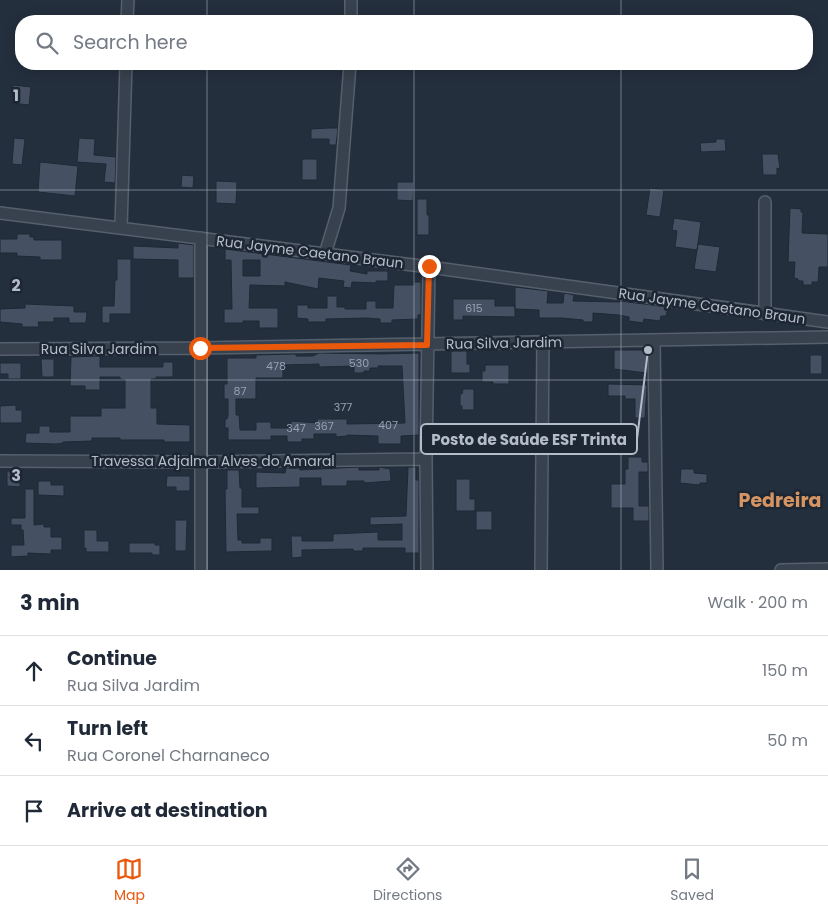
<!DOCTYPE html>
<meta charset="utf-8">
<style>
body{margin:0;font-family:Poppins,sans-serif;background:#f6f6f7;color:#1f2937}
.stop{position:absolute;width:15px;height:15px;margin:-11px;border:4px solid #ea580c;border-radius:50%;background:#fff}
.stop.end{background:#ea580c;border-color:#fff;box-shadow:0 1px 5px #0008}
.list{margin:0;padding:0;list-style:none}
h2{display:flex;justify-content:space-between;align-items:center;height:65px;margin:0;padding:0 20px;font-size:21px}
h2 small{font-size:16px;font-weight:400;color:#747a83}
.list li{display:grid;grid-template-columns:32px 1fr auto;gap:15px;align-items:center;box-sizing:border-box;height:70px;padding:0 20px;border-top:1px solid #e0e1e3}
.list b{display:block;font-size:19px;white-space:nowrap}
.list p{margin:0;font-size:16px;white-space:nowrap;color:#747a83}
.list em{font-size:16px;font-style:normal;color:#747a83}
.icon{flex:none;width:28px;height:28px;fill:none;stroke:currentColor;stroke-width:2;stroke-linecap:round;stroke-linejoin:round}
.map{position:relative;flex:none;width:828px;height:570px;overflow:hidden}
.search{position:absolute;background:#fff;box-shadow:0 2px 12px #0003;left:15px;right:15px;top:15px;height:55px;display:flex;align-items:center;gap:12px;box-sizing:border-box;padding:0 18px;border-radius:20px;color:#747a83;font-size:19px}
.sheet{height:275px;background:#fff}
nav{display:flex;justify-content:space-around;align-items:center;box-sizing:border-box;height:70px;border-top:1px solid #e0e1e3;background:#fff;font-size:14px;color:#747a83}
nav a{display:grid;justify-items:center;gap:2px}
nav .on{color:#ea580c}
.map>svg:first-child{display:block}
.building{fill:#455162;stroke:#1f2835;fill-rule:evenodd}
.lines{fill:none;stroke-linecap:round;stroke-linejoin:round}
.minor-casing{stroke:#565f6c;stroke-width:14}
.minor{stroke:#38414e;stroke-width:11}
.route{stroke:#ea580c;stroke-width:6}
.grid{fill:none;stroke:#b4bcc9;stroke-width:1;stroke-opacity:0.55}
.labels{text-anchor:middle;stroke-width:5;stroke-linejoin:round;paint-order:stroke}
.number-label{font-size:11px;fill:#98a1af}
.street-label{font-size:14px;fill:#b4bcc9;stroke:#1d2633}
.district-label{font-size:19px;font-weight:bold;fill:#d59563;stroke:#1d2633}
.grid-label{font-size:16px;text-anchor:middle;font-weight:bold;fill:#b4bcc9;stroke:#1d2633;stroke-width:5;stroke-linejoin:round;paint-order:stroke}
.leader{fill:none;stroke:#b4bcc9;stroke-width:2}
.callout-dot{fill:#b4bcc9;stroke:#1d2633;stroke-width:2}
.callout{fill:#1d2633;stroke:#b4bcc9;stroke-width:2}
.callout-label{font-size:15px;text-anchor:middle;font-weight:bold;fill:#b4bcc9}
</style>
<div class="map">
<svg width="828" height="570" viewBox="0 0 828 570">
<rect width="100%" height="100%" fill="#242f3e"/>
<path class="building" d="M13,85L31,87L29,105L12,103Z
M329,128H338L336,145H329V139H311V129Z
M14,138L25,139L22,165L12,164Z
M79,138L95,139L94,155L116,157L115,183L104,182L106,164L77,162Z
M716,139H725L726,151L701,152L700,143L716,142Z
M762,154H778L780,169L777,168V175H763Z
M302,159H317V180H302Z
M40,162L78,166L75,196L38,192Z
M182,175L194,176L193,188L181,187Z
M216,181L237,182L236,204L216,203Z
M397,182H414L413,201L397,200Z
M650,188L664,190L660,217L646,215Z
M417,199H427V215H429V235H417Z
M790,208L801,209V212H803L802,233L828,234V267H819L818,282H812V285H803V281H798V279L794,278L795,262H788Z
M674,218L701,222L697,250L675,247L677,231L672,230Z
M17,234H30V237H34V240H62V260H40V257L17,256V253H0V239H17Z
M178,243L194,245V278H178V260L133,259V246L178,248Z
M698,244L720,247L716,272L694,269Z
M225,249L351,265L350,271L367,274V271H388V281H376V283L352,282L351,288L343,287L344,281L319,278L318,289L285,282V286L250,285L249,308H278V328H259V321H243V323H224V309H232L231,260H225ZM243,260H260V276H243Z
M117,259H131V314H110V323H102V306H114L115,280H117Z
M414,282H421V315H418V319L392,320V323H380V319L367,318L326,319V322H308V319L297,318V305H308V308H327V296H337V307H345V309H366V301H376V308H393L394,285H414Z
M515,287L548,291L547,303H563L564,293L574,295L573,301L620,302V301L668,307L666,316H661L660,321L644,319L643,323L629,321V317L619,315L593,313V322H583V320L562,318H539V310L515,309Z
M453,299H495V306H515V317L463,316V320H453Z
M25,304L74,306V312H87L86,323H69V318H54V322H38L39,327H22V324L0,322V309L25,308Z
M614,350H647V373L614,369Z
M451,351H467V364H470V373H451Z
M319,353L381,354L419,353V435L401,436V444H378V436L347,435V436L336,437V434H314V439H302V442H287V436H271V440H228V428H225V419H227L228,415V399H224V384H227V358H256V355L296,354V356H313ZM319,364V367L354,366V373H364V371H370V368H378V366H402L405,423L347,424V419H317V423L291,421V428H271V422H256V430H240L239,415H236V399H256V378H283V365Z
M810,355H822V374H810Z
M100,356V367H163V362H173V377H156V379H151V408H157V424L190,425V442H164V440H120V438H92V441L63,442V443L56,444L25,443L26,433H39V426H50V432H70V416H101V408H125V380L120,379V377H100V390H85V386H70L71,357Z
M41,359H54V377H42Z
M0,363H21V379H8V374H0Z
M485,365H509V384H493V382H482V371H485Z
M608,384L647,385L645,418H635V399H625V396H608Z
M463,389H474V410H462V406H460V394H462Z
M16,405V410H22V423H0V406Z
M628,457H642V462H648V472H639V506H649V521H633V508H611V484H625V469H628Z
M359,467V470H379V467L390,469L391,481L364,483V481H347V486H321V478H300V487L256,488V472L285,473L286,468H300V470Z
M408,467H416V480H419V553H405V548H363V551H353V549L302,550V557L292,558L291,536H302V541H333V534L378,532V540H402V524L370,525V517L406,516Z
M681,469H694V473L707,474V483H700L699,485L680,483Z
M227,470H239L240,488H242V507H259V514H237L238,540H242V543H260V538H272V551L226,552L225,489H227Z
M7,471L20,472V487L7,486Z
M167,476H190V491H176V487H166Z
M456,479H470V499H475V511H456Z
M38,481H51V485H64V496L38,495Z
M25,489H34V525L44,524V527H51V537H62V550H51V554L28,553V556L11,557V545H24L23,530H21V525H11V518H25Z
M476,511H492V530H476Z
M175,520H187L186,551H175Z
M84,530H97V541H109V552H86V548H84Z
M129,543H155V545H160V555H152V553H129Z"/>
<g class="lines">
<defs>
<path id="minor" d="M127,21L128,0
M351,21V0
M765,202V314
M0,213L429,267L828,322
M121,228L126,64
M201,238V570
M325,254L339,208L350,64
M654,341L657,570
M0,349L200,348L828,337
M0,461L200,462L426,459
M427,570L426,459L429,267
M541,570L543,342
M781,570L828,569"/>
</defs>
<use href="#minor" class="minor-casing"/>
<use href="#minor" class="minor"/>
</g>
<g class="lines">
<path class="route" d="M200,348L427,345L429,266"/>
</g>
<path class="grid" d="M207,0V21M414,0V21M621,0V21M207,64V570M414,64V570M621,64V570M0,190H828M0,380H828"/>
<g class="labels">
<g class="number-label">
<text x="474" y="312">615</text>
<text x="359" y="367">530</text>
<text x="276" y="370">478</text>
<text x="240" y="395">87</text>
<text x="343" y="411">377</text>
<text x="388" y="429">407</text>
<text x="324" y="430">367</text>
<text x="296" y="432">347</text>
</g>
<g class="street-label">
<text transform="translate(310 252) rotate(7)" y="5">Rua Jayme Caetano Braun</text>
<text transform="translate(712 306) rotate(8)" y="5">Rua Jayme Caetano Braun</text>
<text transform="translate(504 343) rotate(-1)" y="5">Rua Silva Jardim</text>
<text x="99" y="354">Rua Silva Jardim</text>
<text x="213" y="466">Travessa Adjalma Alves do Amaral</text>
</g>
<g class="district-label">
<text x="780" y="507">Pedreira</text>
</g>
</g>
<g class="grid-label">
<text x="16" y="101">1</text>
<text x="16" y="291">2</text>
<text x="16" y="481">3</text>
</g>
<path class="leader" d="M648 350L637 439"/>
<circle class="callout-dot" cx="648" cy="350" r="5"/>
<rect class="callout" x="421" y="424" width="216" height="30" rx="5"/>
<g class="callout-label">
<text x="529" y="445">Posto de Saúde ESF Trinta</text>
</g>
</svg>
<div class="stop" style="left:200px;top:348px"></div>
<div class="stop end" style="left:429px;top:266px"></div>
<div class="search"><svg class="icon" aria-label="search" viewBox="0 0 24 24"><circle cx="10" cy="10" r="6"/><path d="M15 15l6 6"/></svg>Search here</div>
</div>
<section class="sheet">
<h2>3 min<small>Walk · 200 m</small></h2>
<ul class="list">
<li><svg class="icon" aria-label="ahead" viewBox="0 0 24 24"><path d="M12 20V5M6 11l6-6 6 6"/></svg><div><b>Continue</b><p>Rua Silva Jardim</p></div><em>150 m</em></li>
<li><svg class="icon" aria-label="left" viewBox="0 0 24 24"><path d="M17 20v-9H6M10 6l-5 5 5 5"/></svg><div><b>Turn left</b><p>Rua Coronel Charnaneco</p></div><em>50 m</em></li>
<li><svg class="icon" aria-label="arrive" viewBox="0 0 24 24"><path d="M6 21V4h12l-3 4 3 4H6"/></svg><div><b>Arrive at destination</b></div></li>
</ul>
</section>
<nav>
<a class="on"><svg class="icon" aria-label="map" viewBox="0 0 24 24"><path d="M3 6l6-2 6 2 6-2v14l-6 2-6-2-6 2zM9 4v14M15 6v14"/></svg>Map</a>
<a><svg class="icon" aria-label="directions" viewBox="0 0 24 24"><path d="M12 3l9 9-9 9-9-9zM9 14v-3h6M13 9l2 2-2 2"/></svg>Directions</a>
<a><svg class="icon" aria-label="saved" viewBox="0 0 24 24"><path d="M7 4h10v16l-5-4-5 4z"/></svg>Saved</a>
</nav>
